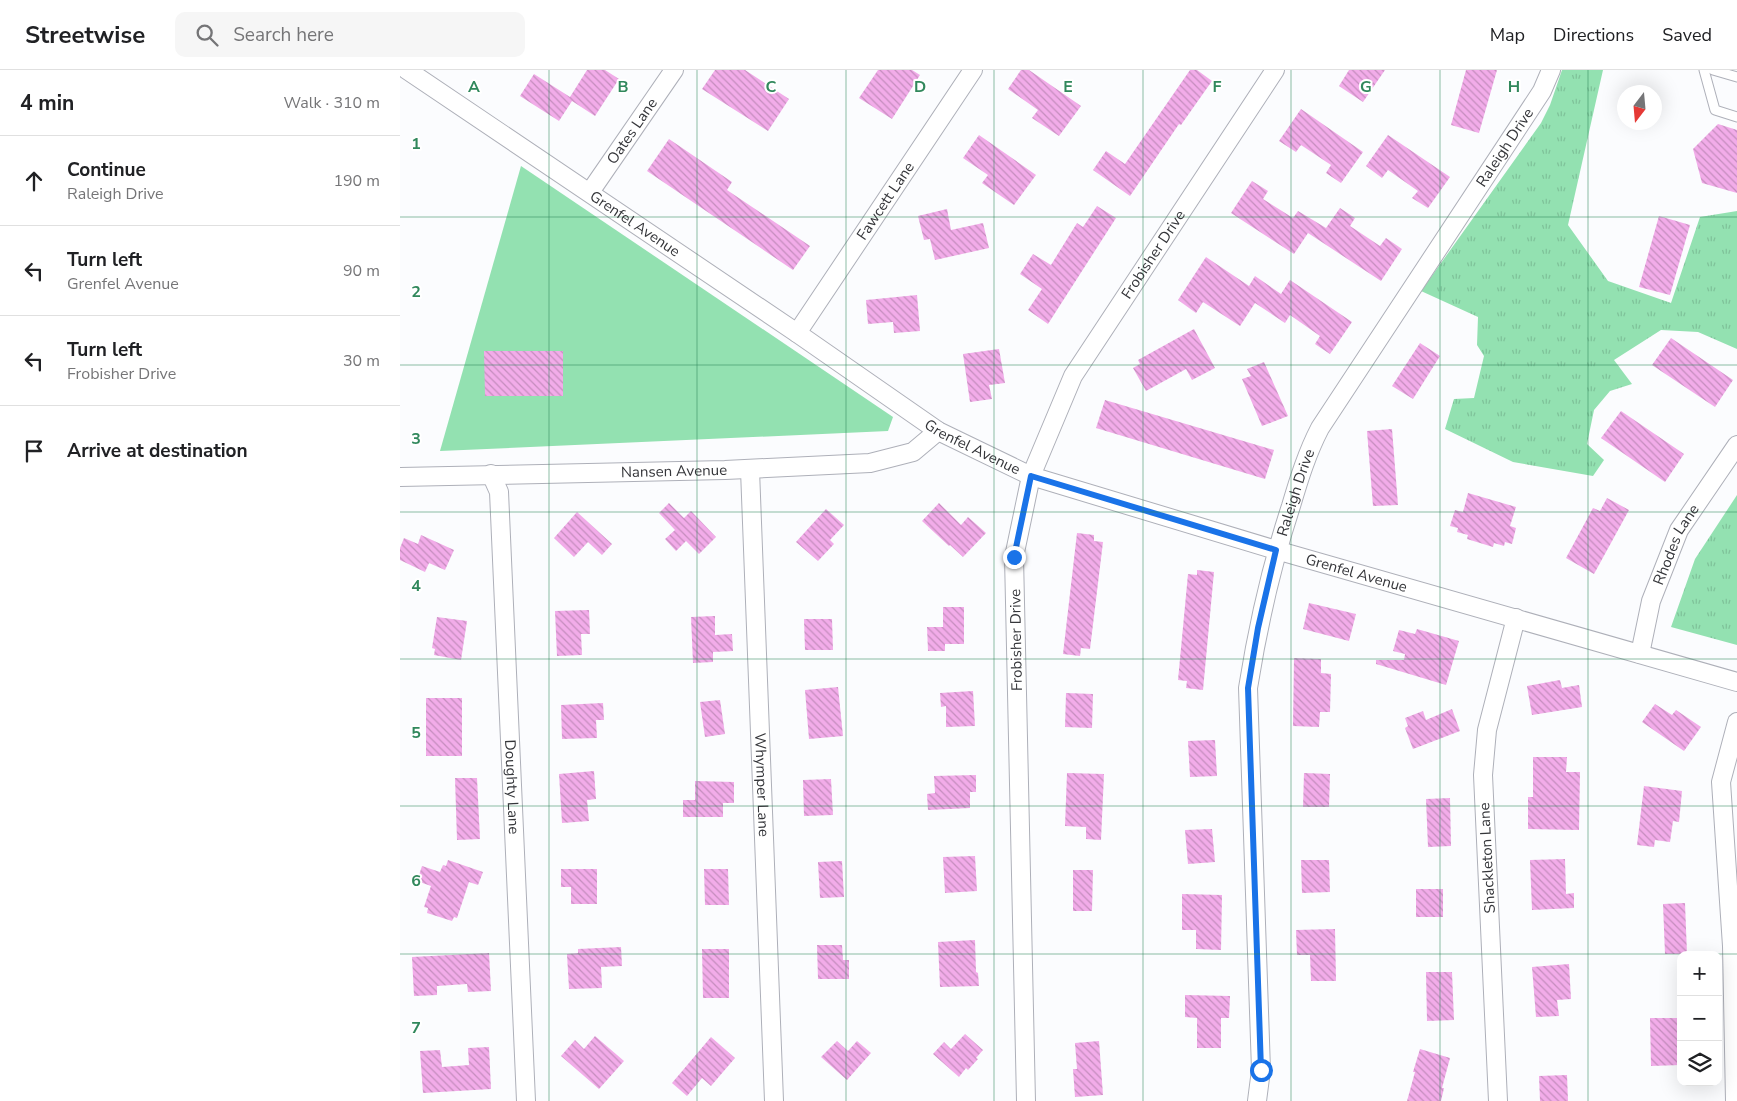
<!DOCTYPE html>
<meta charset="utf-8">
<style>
body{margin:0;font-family:"Nunito Sans",sans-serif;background:#f6f6f6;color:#202124}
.controls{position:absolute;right:15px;bottom:15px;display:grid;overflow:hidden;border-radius:10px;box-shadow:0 5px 20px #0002}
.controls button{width:45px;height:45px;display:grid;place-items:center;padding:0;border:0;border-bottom:1px solid #e0e0e0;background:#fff;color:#202124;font:25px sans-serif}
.compass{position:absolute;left:1217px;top:15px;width:45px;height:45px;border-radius:50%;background:#fff;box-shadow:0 5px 20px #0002;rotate:196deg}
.stop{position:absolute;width:15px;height:15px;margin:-11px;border:4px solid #1a73e8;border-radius:50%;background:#fff}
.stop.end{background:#1a73e8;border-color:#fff;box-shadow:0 1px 5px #0008}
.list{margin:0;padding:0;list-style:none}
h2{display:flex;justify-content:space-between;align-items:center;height:65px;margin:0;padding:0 20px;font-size:21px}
h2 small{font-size:16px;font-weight:400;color:#757577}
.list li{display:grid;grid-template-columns:32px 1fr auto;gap:15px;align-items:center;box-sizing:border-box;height:90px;padding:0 20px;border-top:1px solid #e0e0e0}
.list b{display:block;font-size:19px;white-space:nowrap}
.list p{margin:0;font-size:16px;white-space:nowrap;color:#757577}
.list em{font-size:16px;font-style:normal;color:#757577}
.icon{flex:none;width:28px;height:28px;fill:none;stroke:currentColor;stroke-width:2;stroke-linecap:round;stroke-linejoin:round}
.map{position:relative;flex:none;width:1337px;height:1031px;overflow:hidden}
header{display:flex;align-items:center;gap:30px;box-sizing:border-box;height:70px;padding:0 25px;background:#fff;border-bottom:1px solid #e0e0e0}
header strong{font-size:24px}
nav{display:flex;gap:28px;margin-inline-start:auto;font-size:18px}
.search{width:350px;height:45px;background:#f6f6f6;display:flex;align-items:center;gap:12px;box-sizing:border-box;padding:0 18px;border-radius:10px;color:#757577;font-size:19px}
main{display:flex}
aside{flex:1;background:#fff}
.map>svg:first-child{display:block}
.grass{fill:url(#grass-tufts)}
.green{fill:#93e1b1}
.building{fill:url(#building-back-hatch)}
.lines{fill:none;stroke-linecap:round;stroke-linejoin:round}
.lane-casing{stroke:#aeb0b9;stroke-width:11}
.street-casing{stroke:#aeb0b9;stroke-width:20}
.lane{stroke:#fff;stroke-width:9}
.street{stroke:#fff;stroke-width:18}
.route{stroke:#1a73e8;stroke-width:6}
.grid{fill:none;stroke:#31885c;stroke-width:1;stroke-opacity:0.55}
.labels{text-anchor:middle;stroke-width:4;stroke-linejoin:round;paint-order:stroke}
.street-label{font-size:15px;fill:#35363a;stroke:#fff}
.grid-label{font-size:16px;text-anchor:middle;font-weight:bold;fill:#31885c;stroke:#fff;stroke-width:4;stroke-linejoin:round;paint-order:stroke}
</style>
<header>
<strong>Streetwise</strong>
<div class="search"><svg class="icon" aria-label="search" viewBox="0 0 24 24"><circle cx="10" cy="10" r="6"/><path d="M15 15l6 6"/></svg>Search here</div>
<nav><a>Map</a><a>Directions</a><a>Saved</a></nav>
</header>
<main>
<aside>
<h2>4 min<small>Walk · 310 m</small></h2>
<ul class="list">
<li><svg class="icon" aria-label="ahead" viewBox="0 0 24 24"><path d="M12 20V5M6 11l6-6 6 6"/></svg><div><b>Continue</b><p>Raleigh Drive</p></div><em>190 m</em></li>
<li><svg class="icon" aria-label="left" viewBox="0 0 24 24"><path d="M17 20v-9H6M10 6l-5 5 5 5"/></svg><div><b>Turn left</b><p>Grenfel Avenue</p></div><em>90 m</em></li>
<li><svg class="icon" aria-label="left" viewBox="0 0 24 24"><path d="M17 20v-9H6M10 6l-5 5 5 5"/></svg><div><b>Turn left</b><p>Frobisher Drive</p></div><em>30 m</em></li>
<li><svg class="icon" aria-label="arrive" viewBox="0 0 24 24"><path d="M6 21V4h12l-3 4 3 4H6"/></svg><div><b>Arrive at destination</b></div></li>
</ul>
</aside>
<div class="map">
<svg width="1337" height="1031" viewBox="0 0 1337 1031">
<defs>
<pattern id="grass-tufts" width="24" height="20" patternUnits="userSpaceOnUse" patternTransform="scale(1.25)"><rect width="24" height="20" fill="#93e1b1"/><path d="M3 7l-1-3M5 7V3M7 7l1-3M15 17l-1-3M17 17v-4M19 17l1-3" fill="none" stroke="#7fc299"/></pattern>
<pattern id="building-back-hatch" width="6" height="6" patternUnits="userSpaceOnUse" patternTransform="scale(1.25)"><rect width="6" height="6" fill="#f2ace9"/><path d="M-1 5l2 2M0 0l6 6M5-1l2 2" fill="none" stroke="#c58dbe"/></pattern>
</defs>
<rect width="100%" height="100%" fill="#fbfcfe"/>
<path class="grass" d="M1162,0H1203L1168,155L1208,211L1271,233L1300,147L1337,141V279L1298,262L1261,260L1214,290L1232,314L1210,321L1194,340L1187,374L1204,390L1193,406L1113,392L1045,359L1054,329L1074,328L1084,286L1077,275L1078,247L1021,221L1141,53L1150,35Z
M1337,425V575L1271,557L1295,489Z"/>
<path class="green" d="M121,96L493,347L488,361L40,381Z"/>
<path class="building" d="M187,0H205L219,9L195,46L172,31L159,51L120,26L134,4L170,27Z
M315,0H345L389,29L368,61L302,19Z
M478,0H512L520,5L492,49L459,28Z
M621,0H629L681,36L659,66L632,48L638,40L608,19Z
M790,0H797L812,11L781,55L779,54L730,126L693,100L706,81L725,94Z
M949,0H985L963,32L939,16Z
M1066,0H1097L1079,63L1051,55Z
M901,39L963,82L941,113L926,103L931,95L901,75L896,82L879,71Z
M1318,54L1337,60V123L1302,113L1293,79Z
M579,65L636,105L614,135L582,113L588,105L563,88Z
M988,65L1050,107L1028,138L1012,128L1018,121L988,100L982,108L966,96Z
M269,69L332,112L327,120L410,176L393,200L247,101Z
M852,111L868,121L863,129L893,148L898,141L926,158L940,138L955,148L950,156L980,176L986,168L1002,179L981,211L908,163L894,184L831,143Z
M697,136L716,148L648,254L628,240L642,219L620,204L633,184L651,195L677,153L683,157Z
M547,139L551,160L583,153L589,178L535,190L530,169L524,170L518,146Z
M1259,146L1290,155L1270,225L1239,217Z
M806,187L849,216L855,206L881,224L890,210L952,252L930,284L915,274L920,266L890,245L885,253L855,233L840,256L803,232L796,243L778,230Z
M517,225L520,261L494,263L493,252L468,254L466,230Z
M794,259L815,298L792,310L786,299L746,321L733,298L740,294L738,290Z
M1271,268L1333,310L1315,337L1252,295Z
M1020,273L1040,286L1013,329L992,316Z
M599,279L605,313L589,315L592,329L570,332L563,284Z
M84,281H163V326H85Z
M864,292L888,346L862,356L842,309L851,306L847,299Z
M705,330L874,380L865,409L696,358Z
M1221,341L1284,384L1265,412L1201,368Z
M992,359L998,435L973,436L967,361Z
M1068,423L1116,437L1110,456L1116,458L1112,474L1105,472L1104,476L1094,473L1093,477L1067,469L1068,465L1057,462L1058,458L1050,456L1055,440L1063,442Z
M1207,428L1229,440L1194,504L1166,488L1193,438L1200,441Z
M269,433L284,448L291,441L316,467L299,484L286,471L276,481L265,469L275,460L259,443Z
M539,433L561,455L568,447L586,463L563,487L550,475L549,476L522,451Z
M426,439L444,455L430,470L434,474L418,491L396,472Z
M177,442L212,474L202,485L188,472L174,487L154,468Z
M677,463L694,465V471L703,472L690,579L681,578L680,586L663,584Z
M21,465L54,480L45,500L29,493L25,502L0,490V478L4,468L18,474Z
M797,500L814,502L803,620L786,618L787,611L778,610L788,504L797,505Z
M909,533L956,544L949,571L903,559Z
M543,537H564V574H545V581H528L527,557H543Z
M189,540L190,564H181L182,585L157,586L155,541Z
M315,546V565L332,564L333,581L313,582V592L293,593L291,547Z
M37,547L67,551L61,590L34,585L35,579L32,578Z
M404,549H432L433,580H405Z
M1017,559L1059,571L1046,615L976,594V590H1004L1005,584L993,581L999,560L1015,564Z
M894,588L921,589V603L931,604L930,642H920L919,657L893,656Z
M1160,610L1162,618L1179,615L1182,637L1132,645L1127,616Z
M438,617L443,666L409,669L405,620Z
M573,621L575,656L546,657V636L541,637L540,623Z
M666,623L693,624L692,658L665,657Z
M26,628H62V686H26Z
M320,630L325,664L305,667L300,632Z
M203,633L204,650H196L197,668L162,669L161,635Z
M1255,634L1272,645L1276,640L1301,657L1284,681L1242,652Z
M1052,639L1060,661L1013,679L1005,658L1008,656L1005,648L1023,641L1026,650Z
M815,670L817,706L790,707L788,671Z
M1133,687H1167L1166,702H1180L1179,760L1128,759V727H1133Z
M194,701L196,729L187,730L189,751L162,753L159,704Z
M667,703L704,704L701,770L686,769V757L665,756Z
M904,703L930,704L929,737H903Z
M576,705V722H570V738L528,740L527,724L535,723L534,706Z
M55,708H77L80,769L57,770Z
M431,709L433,745L404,746L403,710Z
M295,711L334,712V733H323V747H283V730H295Z
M1244,716L1282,721L1279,752L1273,751L1270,772L1255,770L1254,777L1237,775Z
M1050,728L1051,776L1028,777L1026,729Z
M812,759L815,792L788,794L785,760Z
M575,786L577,821L545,823L543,787Z
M1165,789L1166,824L1174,823V838L1132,840L1130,790Z
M48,790L83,802L78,815L69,812L57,848L54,847L52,851L27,843L28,838L24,837L31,816L17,811L22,796L40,802L43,795L46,796Z
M901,790H929L930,822L902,823Z
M442,791L444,827L420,828L418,792Z
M161,799H197V834H171V817H161Z
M304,799H328L329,835H305Z
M673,800H693L692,841H673Z
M1016,819H1043V847H1016Z
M782,824L822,825L821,880L796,879V860H782Z
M1285,833L1287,884H1265L1263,834Z
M935,859L936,911H911L910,885H897L896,860Z
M575,870L576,902L578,903L579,916L540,917L538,872Z
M417,875H442L443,890H449V909H418Z
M221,877L222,896L201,897L202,918L169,919L167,884L178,883V879Z
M302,879H329V928H303Z
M89,883L91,921L68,922L67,914L37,916V925L14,926L12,887Z
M1169,894L1171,929L1157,930L1159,946L1136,947L1132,897Z
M1026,902H1052L1054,950L1027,951Z
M785,925L830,926L829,948H821V978H797V948L785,947Z
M1250,948H1281V995L1251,996Z
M565,964L583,980L576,988L578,989L568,1000L566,998L559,1007L533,984L544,972L551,979Z
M195,966L224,991L199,1019L161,986L175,970L184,979Z
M311,967L335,988L311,1016L302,1008L287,1026L272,1013Z
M437,971L448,981L457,971L471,983L447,1010L421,987Z
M699,971L703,1025L675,1027L673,999H677L675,973Z
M89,977L91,1019L23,1023L20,981L40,980L42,997L69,995L68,978Z
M1020,979L1050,988L1042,1018H1044L1041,1031H1007L1015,1002H1013Z
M1167,1005L1168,1031H1140L1139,1006Z"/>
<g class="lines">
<defs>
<path id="lane" d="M1304,0L1315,40L1337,47
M1313,0L1337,7"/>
<g id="street">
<path id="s1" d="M7,0L397,263L538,361L631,406L876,480L1337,612"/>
<path id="s2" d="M190,122L274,0"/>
<path id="s3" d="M397,263L573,0"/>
<path id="s4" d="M350,400L374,1031"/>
<path id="s5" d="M91,404L99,422L126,1031"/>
<path id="s6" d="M0,407L325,400L470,393L513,382L538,361"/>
<path id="s7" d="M1240,584L1251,531L1279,460L1337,375"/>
<path id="s8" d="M626,1031L614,487L631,406L673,306L875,0"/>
<path id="s9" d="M857,1031L861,1000L848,618C858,555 871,497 891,436C899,409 907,383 920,358L1142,21L1151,0"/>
<path d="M1098,1031L1083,705L1087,660L1116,548"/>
<path d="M1335,1031L1332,876L1321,712L1337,652"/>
</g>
</defs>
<use href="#lane" class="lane-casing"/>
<use href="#street" class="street-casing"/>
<use href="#lane" class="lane"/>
<use href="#street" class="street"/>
</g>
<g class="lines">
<path class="route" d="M614,487L631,406L876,480L858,558L848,618L861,1000"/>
</g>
<path class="grid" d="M149,0V1031M297,0V1031M446,0V1031M594,0V1031M743,0V1031M891,0V1031M1040,0V1031M1188,0V1031M0,147H1337M0,295H1337M0,442H1337M0,589H1337M0,736H1337M0,884H1337"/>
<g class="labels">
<g class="street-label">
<text dy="5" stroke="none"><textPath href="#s2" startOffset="74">Oates Lane</textPath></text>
<text dy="5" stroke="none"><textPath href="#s9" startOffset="1020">Raleigh Drive</textPath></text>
<text dy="5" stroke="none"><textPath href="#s3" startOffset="159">Fawcett Lane</textPath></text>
<text dy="5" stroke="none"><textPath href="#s1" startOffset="275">Grenfel Avenue</textPath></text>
<text dy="5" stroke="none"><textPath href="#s8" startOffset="881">Frobisher Drive</textPath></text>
<text dy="5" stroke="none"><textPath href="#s1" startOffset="680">Grenfel Avenue</textPath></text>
<text dy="5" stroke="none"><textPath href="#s6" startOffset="274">Nansen Avenue</textPath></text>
<text dy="5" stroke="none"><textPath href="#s9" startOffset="615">Raleigh Drive</textPath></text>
<text dy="5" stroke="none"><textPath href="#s7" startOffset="116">Rhodes Lane</textPath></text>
<text dy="5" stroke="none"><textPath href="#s1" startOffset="1085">Grenfel Avenue</textPath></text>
<text transform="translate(616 570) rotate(-91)" y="5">Frobisher Drive</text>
<text dy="5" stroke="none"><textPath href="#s4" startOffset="315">Whymper Lane</textPath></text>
<text dy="5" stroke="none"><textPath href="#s5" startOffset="315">Doughty Lane</textPath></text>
<text transform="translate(1087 788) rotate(-93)" y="5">Shackleton Lane</text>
</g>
</g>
<g class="grid-label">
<text x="74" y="22">A</text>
<text x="223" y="22">B</text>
<text x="371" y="22">C</text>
<text x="520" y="22">D</text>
<text x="668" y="22">E</text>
<text x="817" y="22">F</text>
<text x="966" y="22">G</text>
<text x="1114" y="22">H</text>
<text x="16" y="79">1</text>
<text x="16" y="227">2</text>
<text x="16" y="374">3</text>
<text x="16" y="521">4</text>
<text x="16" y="668">5</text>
<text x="16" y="816">6</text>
<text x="16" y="963">7</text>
</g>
</svg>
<div class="controls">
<button>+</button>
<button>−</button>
<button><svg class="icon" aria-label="layers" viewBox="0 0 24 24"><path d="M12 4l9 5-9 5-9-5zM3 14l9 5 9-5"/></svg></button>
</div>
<svg class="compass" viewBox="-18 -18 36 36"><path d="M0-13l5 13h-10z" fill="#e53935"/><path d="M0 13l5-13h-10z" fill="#757577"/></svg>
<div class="stop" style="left:861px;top:1000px"></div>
<div class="stop end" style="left:614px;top:487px"></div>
</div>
</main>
